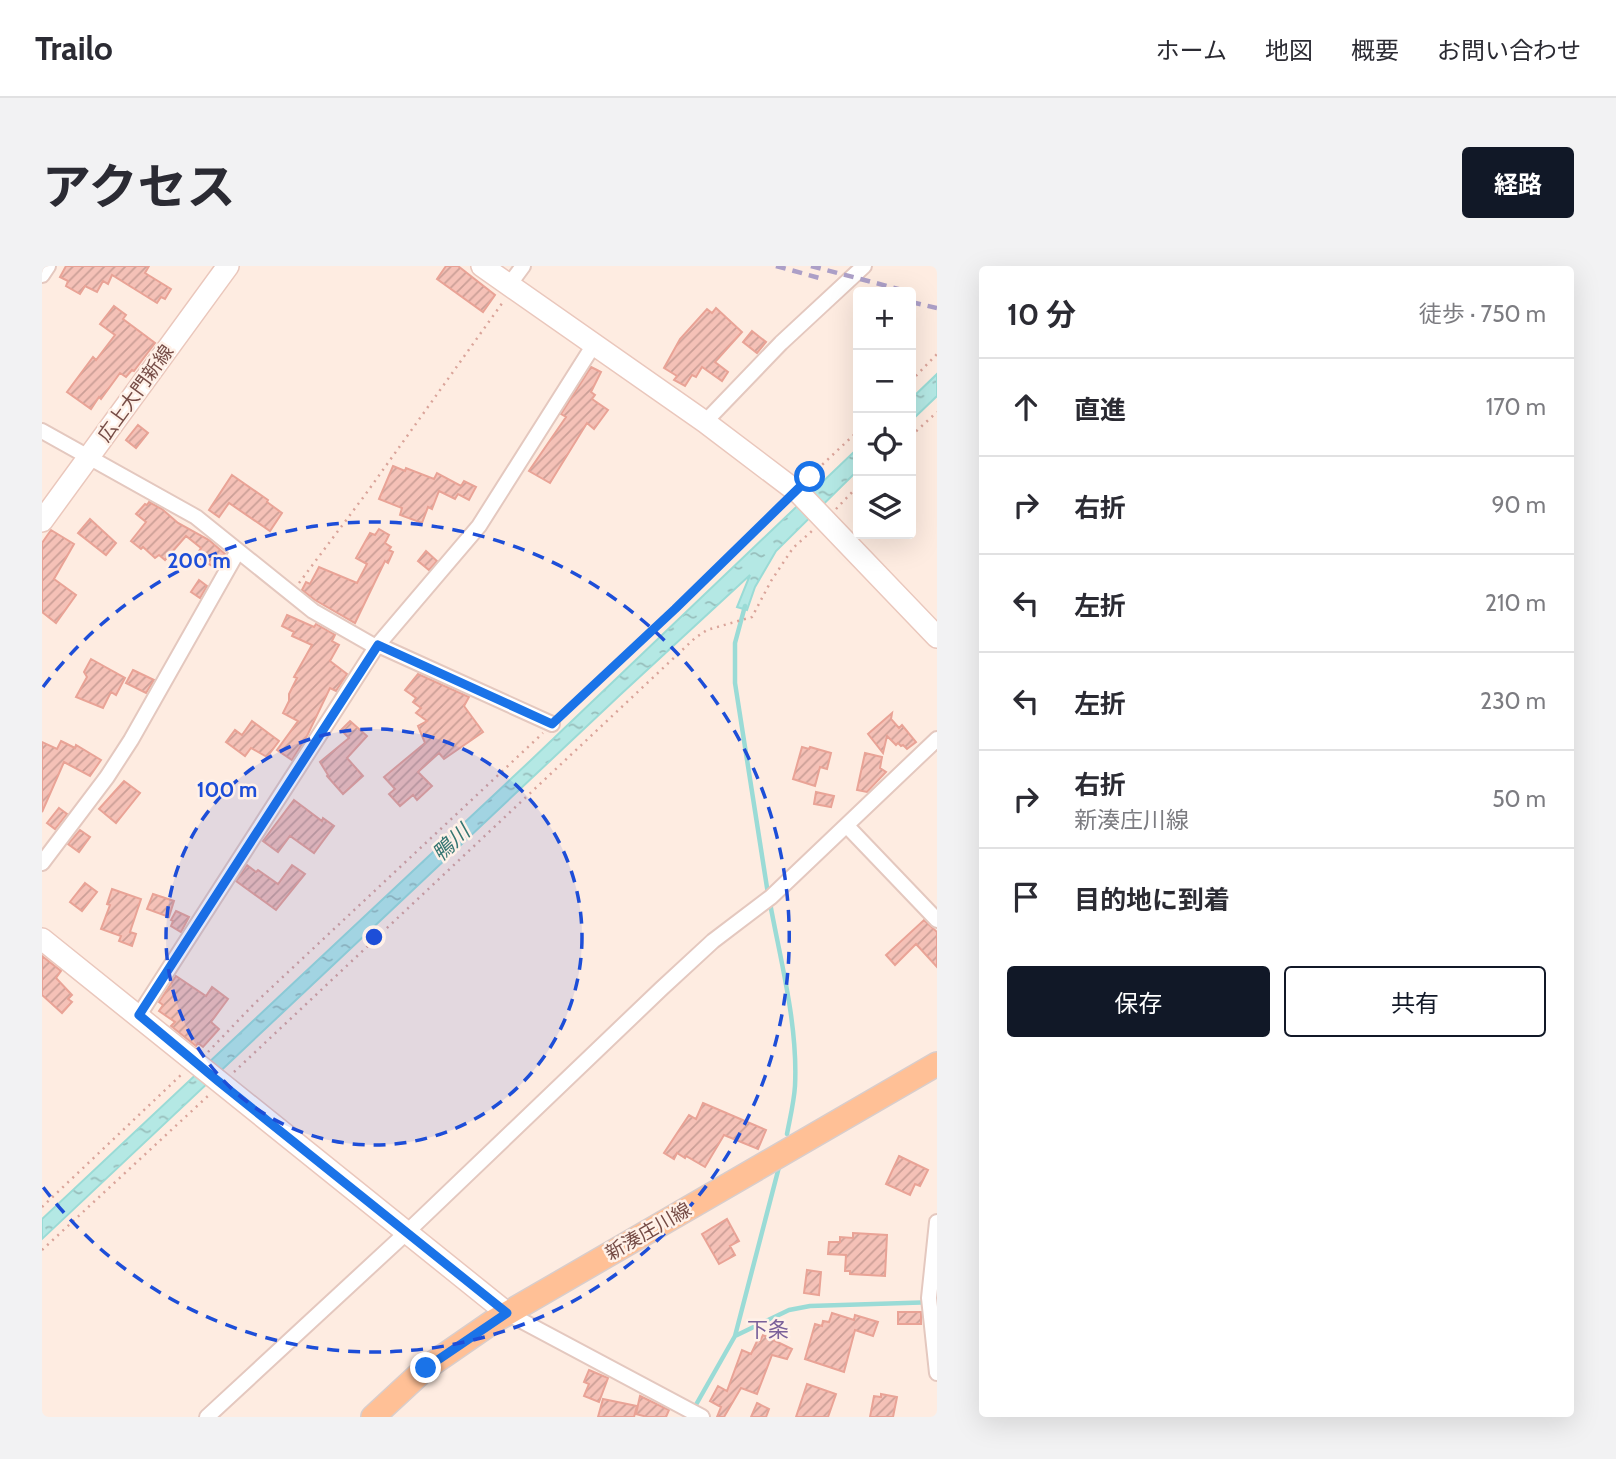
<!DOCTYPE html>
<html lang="ja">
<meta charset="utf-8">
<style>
body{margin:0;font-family:Cabin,"Noto Sans JP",sans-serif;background:#f2f2f3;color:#2b2b33}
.controls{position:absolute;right:21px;top:21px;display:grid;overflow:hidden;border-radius:7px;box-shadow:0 7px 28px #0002}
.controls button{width:63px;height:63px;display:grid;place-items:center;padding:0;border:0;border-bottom:2px solid #e1e1e2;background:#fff;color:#2b2b33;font:35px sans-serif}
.stop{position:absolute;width:21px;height:21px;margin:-16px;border:5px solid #1a73e8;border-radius:50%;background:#fff}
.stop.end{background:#1a73e8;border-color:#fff;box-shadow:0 2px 7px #0008}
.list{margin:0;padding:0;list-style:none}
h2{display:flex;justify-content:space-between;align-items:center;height:91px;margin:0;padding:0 28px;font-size:30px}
h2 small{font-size:23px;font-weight:400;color:#7c7c81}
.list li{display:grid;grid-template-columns:46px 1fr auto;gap:21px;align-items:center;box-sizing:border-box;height:98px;padding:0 28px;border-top:2px solid #e1e1e2}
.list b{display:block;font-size:26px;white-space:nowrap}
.list p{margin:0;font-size:23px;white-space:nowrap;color:#7c7c81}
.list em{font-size:23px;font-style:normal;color:#7c7c81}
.actions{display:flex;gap:14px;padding:21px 28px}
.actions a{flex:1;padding:16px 0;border:2px solid #111827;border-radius:7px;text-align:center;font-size:24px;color:#111827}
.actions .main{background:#111827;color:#fff}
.icon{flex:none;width:38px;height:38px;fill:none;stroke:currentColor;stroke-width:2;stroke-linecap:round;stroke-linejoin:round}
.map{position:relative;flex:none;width:895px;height:1151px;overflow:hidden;border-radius:7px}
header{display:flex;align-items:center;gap:42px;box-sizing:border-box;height:98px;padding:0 35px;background:#fff;border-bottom:2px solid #e1e1e2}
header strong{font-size:33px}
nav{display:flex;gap:38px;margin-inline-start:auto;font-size:24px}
.intro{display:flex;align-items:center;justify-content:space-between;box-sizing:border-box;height:168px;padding:0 42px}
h1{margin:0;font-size:49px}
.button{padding:18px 32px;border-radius:7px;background:#111827;color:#fff;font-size:24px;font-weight:700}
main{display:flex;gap:42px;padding:0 42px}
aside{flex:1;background:#fff;border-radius:7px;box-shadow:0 7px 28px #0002}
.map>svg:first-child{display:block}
.water{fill:url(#water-ripples);stroke:#9adbd6;stroke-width:2}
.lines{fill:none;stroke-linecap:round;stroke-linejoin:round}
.stream{stroke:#9adbd6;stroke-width:4.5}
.building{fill:url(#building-hatch);stroke:#e9a396;stroke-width:2}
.street-casing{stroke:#e4c8bf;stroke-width:18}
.secondary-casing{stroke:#eac7bc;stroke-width:24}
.primary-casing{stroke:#d9cdcb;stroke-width:26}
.path{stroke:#daa49a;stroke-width:2.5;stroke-dasharray:2 5;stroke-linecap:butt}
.street{stroke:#fff;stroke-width:14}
.secondary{stroke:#fff;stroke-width:21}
.primary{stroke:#ffc096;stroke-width:23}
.rail{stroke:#ac9fc7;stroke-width:4.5;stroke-dasharray:10 7;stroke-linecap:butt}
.route{stroke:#1a73e8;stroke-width:9}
.ring{fill:none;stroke:#1d4ed8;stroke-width:3.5;stroke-dasharray:12 9}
.labels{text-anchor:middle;stroke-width:5;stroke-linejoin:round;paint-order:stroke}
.street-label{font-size:19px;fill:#764c46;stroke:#fff1e8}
.water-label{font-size:21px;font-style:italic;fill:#367672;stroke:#fff1e8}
.neighbourhood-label{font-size:21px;fill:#7a619a;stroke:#fff1e8}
.centre{fill:#1d4ed8;stroke:#fff1e8;stroke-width:3.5}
.ring-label{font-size:21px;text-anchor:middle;font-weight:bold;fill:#1d4ed8;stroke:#fff1e8;stroke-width:5;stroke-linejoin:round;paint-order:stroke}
</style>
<header>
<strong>Trailo</strong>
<nav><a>ホーム</a><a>地図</a><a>概要</a><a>お問い合わせ</a></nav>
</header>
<div class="intro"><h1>アクセス</h1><a class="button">経路</a></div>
<main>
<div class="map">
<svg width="895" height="1151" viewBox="0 0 895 1151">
<defs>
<pattern id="water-ripples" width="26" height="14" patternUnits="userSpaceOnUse" patternTransform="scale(1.75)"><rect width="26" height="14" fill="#b4e8e4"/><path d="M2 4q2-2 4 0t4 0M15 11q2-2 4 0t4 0" fill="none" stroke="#97bebb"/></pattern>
<pattern id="building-hatch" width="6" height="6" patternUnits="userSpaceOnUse" patternTransform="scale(1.75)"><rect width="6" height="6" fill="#f5c1b7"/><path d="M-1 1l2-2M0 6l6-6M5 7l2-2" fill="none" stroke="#cb9f97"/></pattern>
</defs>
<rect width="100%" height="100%" fill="#feece1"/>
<path class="water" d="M895,108V130L869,155V133Z
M816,182V204L734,285L713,321L705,344L695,341L708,309L578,429L0,973V953L488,495Z"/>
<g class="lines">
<path class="stream" d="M703,340L693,377V417L726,628
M728,637C739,697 756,759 753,820C752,836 748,852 745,868
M693,1070L747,1044L768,1040L895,1036
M651,1144L693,1070L737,901"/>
</g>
<path class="building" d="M24,0H107L103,7L129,23L123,33L119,31L115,37L70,9L66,18L61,15L55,26L43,20L38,28L24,20L26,15L18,11Z
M404,0H416L453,29L441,46L395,13Z
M72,40L84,49L81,53L113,77L92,105L90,104L84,111L78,107L59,133L57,131L49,143L25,126L51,91L54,94L73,69L58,58Z
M674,42L700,66L673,96L686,106L680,115L660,101L654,111L650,109L643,120L632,114L635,110L622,102L638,73L665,43L670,47Z
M710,65L724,76L715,87L701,76Z
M549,101L559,106L549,126L553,129L550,133L566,144L552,163L545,157L508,217L487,205L524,151L519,148Z
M96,159L106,167L94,182L84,174Z
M351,200L363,205L364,202L392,213L395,207L419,220L422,215L434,221L427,234L416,228L413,233L397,225L390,243L386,241L380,257L358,249L360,242L337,233Z
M190,209L226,234L225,236L240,247L228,265L187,237L177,251L167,244Z
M107,236L120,243L136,257L167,274L183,288L175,303L154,290L159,282L144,270L123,294L117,289L113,292L101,281L99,283L89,275L104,256L94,248L103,238L105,239Z
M48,253L74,277L64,289L36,267Z
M337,263L347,269L343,277L349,281L347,284L351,286L346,297L343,295L313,357L273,334L260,324L264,316L268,318L277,301L315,317L325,298L314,292L328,267L333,269Z
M9,264L32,278L12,313L34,329L14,357L0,346V277Z
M384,285L395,295L387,304L376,295Z
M157,314L165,320L158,332L149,326Z
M245,349L272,361L274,358L293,369L290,375L297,379L288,395L305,408L294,425L288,422L265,470L250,494L235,484L256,455L241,447L247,435V428L255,412L252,411L270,379L250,370L252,366L240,360Z
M49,393L83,412L74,429L69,426L61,442L34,431L45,411L42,406Z
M91,404L112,414L104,427L84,417Z
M376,408L427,431L422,440L441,466L402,493L397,487L376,506L390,520L375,534L371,529L358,540L347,528L353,523L342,511L383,477L376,460L385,455L374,447L379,442L371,436L374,432L363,424Z
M850,447L849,453L857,462L860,459L874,476L865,483L861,479L859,480L856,477L854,479L845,470L841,487L826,468Z
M210,455L237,475L225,491L209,482L203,490L184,476L193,464L200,469Z
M308,455L325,470L305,492L321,510L301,528L285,510L286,509L278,496L307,472L299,464Z
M19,475L33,482L34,479L59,494L48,510L22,496L0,546V476L15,483Z
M760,481L767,483L768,481L789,487L785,503L778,501L773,520L751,513Z
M823,487L840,491L838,502L844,506L825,526L815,524Z
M82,515L98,527L74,557L57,543Z
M774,526L792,530L789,541L772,538Z
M252,534L280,555L281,552L292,560L272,587L248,570L236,586L221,575Z
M17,542L25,548L13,563L5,557Z
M38,564L48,571L37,586L26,578Z
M205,599L214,606L216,604L236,618L250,599L263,608L234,644L194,615Z
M43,617L55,626L40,645L28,636Z
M70,623L99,633L88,666L94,668L90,680L77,675L79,670L59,663L68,639L65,638Z
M111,628L132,635L127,651L105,643Z
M134,645L147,651L139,666L129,660L131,655L129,654Z
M882,654L895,666V701L874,678L853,699L844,689Z
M0,690L19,705L14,712L30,729L26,733L30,736L20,747L0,729Z
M134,710L164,730L170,721L186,733L169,756L177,763L161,781L156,777L154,780L129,760L133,756L117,745L121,739L117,736Z
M661,837L724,864L716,883L682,869L663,901L644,890L643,892L635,887L632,893L622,887L647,849L654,853Z
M857,890L886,904L878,920L873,918L868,929L844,918Z
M685,953L697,975L688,980L693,989L677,998L660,968Z
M811,967L845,969L843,1010L808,1008V1005H803L804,989L786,988L787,976H798V971L811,972Z
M765,1004L779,1006L777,1029L762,1027Z
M856,1046H879V1058H856Z
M790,1047L812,1054L813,1049L836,1056L831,1070L813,1064L802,1106L763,1093L773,1058L780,1060L781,1055L787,1056Z
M721,1069L750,1083L745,1093L730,1089L715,1128L699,1122L682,1151H675L679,1141L668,1135L676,1120L685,1125L700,1084L709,1088L716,1073L718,1075Z
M547,1104L566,1112L557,1136L542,1130L547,1118L542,1116Z
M765,1118L794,1128L786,1151H754Z
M839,1128L855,1131L851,1151H828L832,1130L839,1131Z
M598,1130L627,1144L624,1151H605L594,1148Z
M561,1133L595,1140L592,1151H556Z
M715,1137L727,1143L724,1151H709Z"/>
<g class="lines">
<defs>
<path id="street" d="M0,9L6,0
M467,19L481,0
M663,156L739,77L822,0
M0,165L154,251L271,345L334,381
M336,379L510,458
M805,560L895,654
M0,597L65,511L89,474L196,285
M97,749L334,381L437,260L551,80
M895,956L887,1032L895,1107
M465,1047L660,1151
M165,1151L364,967L619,723L671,675L729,631L895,473"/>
<path id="secondary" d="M440,0L663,156L758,228L895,371
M0,255L186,0
M0,673L465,1047"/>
<path id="primary" d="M331,1151L384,1102L452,1055L895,798"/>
</defs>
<use href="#street" class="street-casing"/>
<use href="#secondary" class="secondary-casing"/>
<use href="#primary" class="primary-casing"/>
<path class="path" d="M869,115L895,88
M869,170L895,146
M765,213L816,165
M794,243L816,220
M257,317L323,229L461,36
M521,448L741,237
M166,786L212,738L501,467
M192,806L653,372L665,364L710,351L729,315L751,282L771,264
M0,941L140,808
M0,984L167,829"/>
<use href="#street" class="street"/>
<use href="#secondary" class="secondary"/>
<use href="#primary" class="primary"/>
<path class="rail" d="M734,0L781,13
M769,0L868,26
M869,36L895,42"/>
</g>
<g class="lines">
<path class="route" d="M384,1102L465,1047L176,815L97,749L336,379L510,458L633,343L768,211"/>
</g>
<circle cx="332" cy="671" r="208" fill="#1d4ed8" fill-opacity=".12"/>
<g class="ring">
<circle cx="332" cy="671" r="208"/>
<path d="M1 421A415 415 0 1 1 1 921"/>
</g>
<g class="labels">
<g class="street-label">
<text transform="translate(93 127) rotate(-54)" y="7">広上大門新線</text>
<text transform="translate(606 965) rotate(-30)" y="7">新湊庄川線</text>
</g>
<g class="water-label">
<text transform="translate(409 577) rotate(-43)" y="7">鴨川</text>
</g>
<g class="neighbourhood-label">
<text x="726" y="1071">下条</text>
</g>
</g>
<circle cx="332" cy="671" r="10" class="centre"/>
<g class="ring-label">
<text x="157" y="302">200 m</text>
<text x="185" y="531">100 m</text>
</g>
</svg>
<div class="controls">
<button>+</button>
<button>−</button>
<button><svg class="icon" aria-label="locate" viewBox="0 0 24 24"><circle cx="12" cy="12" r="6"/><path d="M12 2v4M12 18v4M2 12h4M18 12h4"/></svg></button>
<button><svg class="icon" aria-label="layers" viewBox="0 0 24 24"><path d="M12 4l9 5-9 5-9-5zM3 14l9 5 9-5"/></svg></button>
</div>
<div class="stop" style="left:768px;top:211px"></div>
<div class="stop end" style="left:384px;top:1102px"></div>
</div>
<aside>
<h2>10 分<small>徒歩 · 750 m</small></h2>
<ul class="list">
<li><svg class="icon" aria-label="ahead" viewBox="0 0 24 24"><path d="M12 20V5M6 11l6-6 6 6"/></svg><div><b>直進</b></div><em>170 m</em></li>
<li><svg class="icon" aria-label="right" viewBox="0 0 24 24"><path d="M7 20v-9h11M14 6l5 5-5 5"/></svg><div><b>右折</b></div><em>90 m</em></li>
<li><svg class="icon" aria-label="left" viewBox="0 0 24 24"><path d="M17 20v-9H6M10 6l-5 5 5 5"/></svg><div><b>左折</b></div><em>210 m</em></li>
<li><svg class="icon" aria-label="left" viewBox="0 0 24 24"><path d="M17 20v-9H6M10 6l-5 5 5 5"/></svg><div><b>左折</b></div><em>230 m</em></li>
<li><svg class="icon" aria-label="right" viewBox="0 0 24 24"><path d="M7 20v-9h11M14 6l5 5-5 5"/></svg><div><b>右折</b><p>新湊庄川線</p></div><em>50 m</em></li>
<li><svg class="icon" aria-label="arrive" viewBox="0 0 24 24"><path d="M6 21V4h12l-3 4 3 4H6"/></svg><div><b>目的地に到着</b></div></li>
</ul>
<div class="actions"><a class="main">保存</a><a>共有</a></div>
</aside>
</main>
